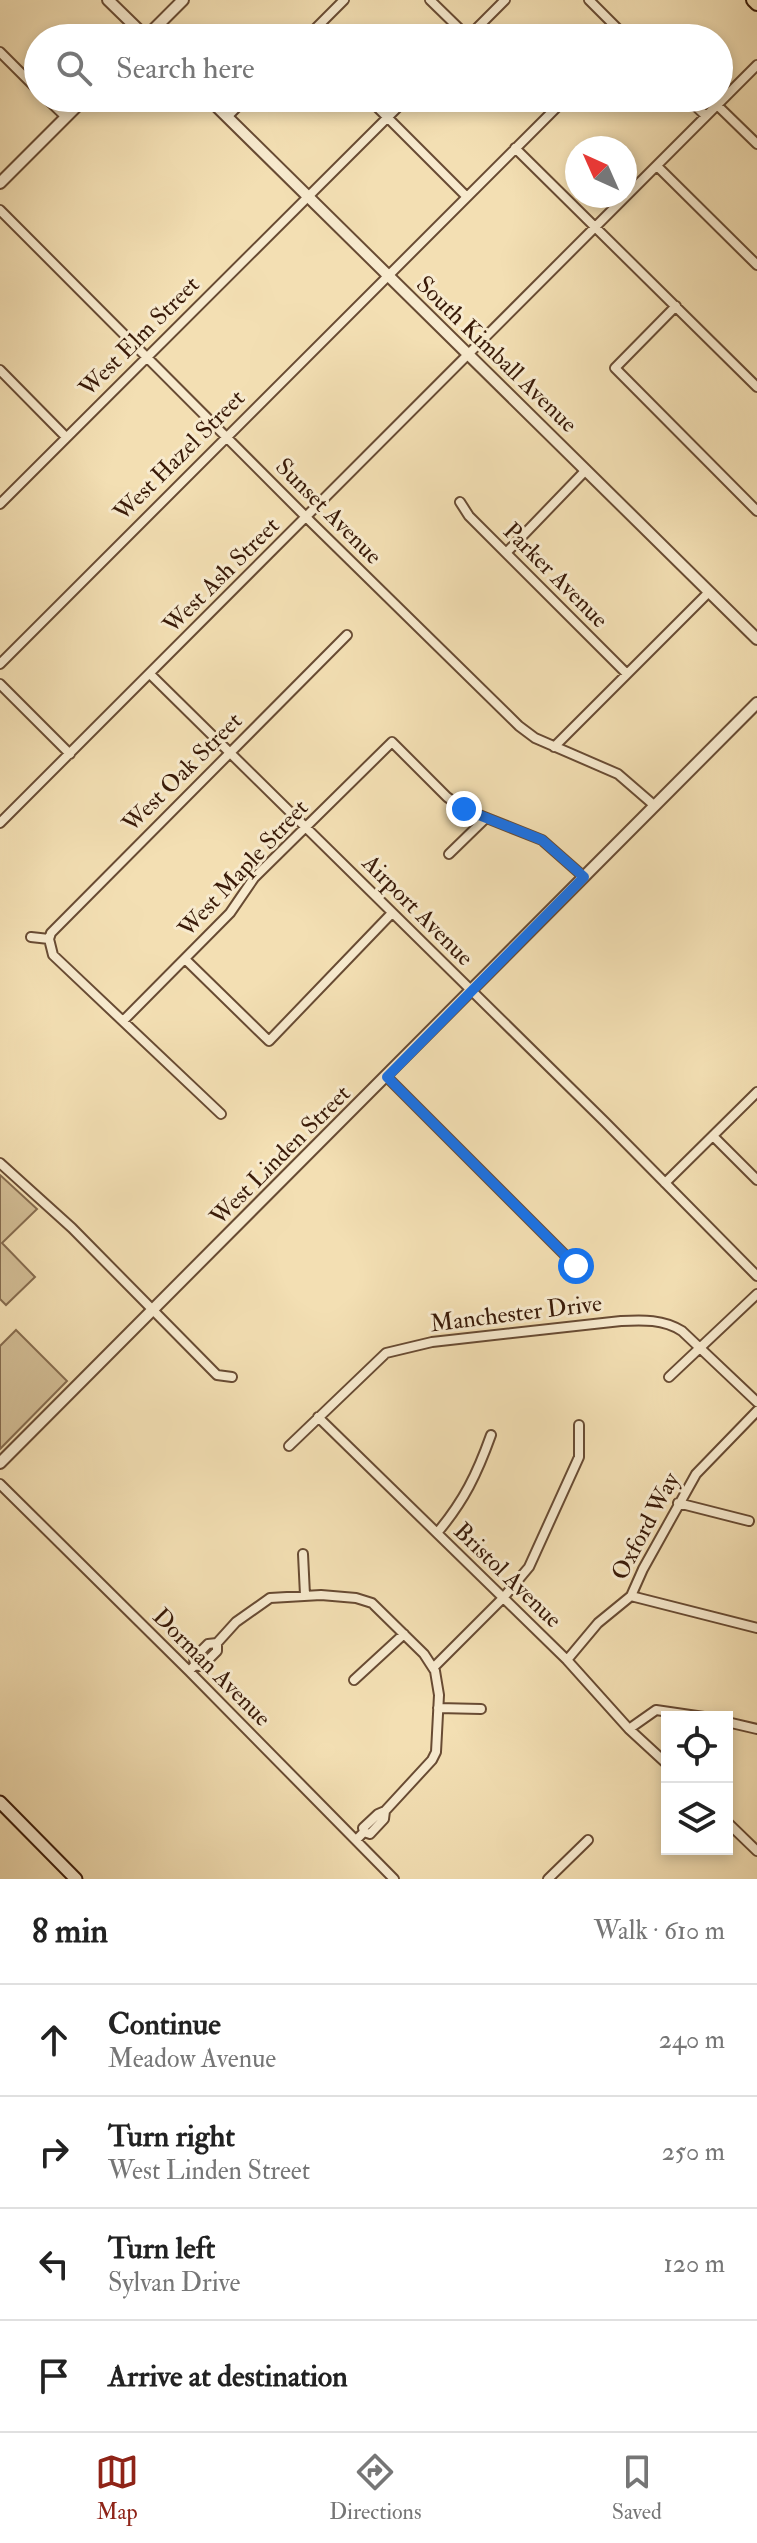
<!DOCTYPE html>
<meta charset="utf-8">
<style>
body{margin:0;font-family:"IM FELL Double Pica",serif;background:#f2f2f2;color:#222}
.controls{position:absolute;right:24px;bottom:24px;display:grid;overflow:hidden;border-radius:0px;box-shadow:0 4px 12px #0003}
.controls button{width:72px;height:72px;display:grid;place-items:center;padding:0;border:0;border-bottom:2px solid #e0e0e0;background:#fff;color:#222;font:40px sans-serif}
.compass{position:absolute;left:565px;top:136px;width:72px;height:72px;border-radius:50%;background:#fff;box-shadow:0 4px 12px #0003;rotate:315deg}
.stop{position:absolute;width:24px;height:24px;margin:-18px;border:6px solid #1a73e8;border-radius:50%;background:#fff}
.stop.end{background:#1a73e8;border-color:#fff;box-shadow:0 2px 8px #0008}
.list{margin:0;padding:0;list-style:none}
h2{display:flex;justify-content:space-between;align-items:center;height:104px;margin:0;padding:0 32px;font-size:34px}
h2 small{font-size:26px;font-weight:400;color:#767676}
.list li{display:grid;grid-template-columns:52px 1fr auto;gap:24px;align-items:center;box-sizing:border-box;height:112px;padding:0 32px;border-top:2px solid #e0e0e0}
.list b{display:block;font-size:30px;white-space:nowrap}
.list p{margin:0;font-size:26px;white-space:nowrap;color:#767676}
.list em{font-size:26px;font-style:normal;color:#767676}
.icon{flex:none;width:44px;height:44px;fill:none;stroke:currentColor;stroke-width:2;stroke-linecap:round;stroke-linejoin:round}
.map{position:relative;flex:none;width:757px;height:1879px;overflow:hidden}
.search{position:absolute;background:#fff;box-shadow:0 4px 12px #0003;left:24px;right:24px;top:24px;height:88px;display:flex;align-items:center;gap:20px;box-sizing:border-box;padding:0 28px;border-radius:44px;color:#767676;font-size:30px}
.sheet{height:552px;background:#fff}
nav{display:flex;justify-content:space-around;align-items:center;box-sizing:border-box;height:112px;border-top:2px solid #e0e0e0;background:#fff;font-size:22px;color:#767676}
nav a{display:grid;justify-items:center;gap:4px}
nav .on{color:#8f2418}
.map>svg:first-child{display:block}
.green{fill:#d3be96;stroke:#866c4f;stroke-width:2}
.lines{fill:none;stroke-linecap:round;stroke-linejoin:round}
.minor-casing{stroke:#684b33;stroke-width:12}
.tertiary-casing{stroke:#684b33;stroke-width:14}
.secondary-casing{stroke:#391a08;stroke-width:15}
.primary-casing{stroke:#391a08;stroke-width:16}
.minor{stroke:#f7eace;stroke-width:8}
.tertiary{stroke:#f7eace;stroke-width:10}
.secondary{stroke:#f7eace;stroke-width:11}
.primary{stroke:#f3dfb3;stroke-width:12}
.route{stroke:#1a73e8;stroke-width:10}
.labels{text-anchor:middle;stroke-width:6;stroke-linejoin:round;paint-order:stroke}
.street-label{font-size:24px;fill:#391a08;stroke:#f7eace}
</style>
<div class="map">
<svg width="757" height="1879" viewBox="0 0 757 1879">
<rect width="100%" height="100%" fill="#f3dfb3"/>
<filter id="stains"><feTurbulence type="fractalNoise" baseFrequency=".0025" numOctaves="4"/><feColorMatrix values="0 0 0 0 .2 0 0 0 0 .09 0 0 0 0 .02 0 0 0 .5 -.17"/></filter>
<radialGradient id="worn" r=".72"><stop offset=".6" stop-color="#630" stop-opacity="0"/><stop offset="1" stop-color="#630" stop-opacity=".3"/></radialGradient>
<path class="green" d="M0,1175L37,1209L2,1243L35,1277L6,1305L0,1299Z
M16,1330L67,1381L0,1449V1346Z"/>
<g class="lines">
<defs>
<path id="minor" d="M430,0L468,37
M589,0L627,38
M306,38L344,0
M467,38L505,0
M0,52L38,90
M46,98L66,117
M368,98L467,197
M687,98L706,116
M717,105L757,144
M227,117L246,98
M515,148L757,387
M657,166L757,265
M0,210L312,523L519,726L535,738L618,774L655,806
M676,306L615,368L757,511
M0,370L66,437
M460,502L469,516L627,674
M0,504L407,98
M506,553L586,470
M0,664L566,98
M151,675L605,1122L757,1276
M0,684L70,754
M554,747L709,592
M0,823L757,65
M449,854L486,818
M31,937L49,939
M49,939L51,933L347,635
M49,939L53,955L221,1114
M185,959L269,1041L392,913
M123,1021L230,913L254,878L392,742L447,797L464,809L542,840L584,877
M387,1077L576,1266
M713,1136L757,1180
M0,1163L72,1228L217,1375L232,1377
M665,1183L757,1092
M669,1377L757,1294
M318,1417L567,1660L629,1729L667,1764
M289,1446L386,1353L432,1342L621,1321C643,1320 663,1319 682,1331L757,1402
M0,1484L189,1671L394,1879
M678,1503L749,1521
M437,1533C464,1501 477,1474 491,1435
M303,1554L305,1595
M631,1596L757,1628
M217,1643L236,1622L270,1598L321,1595L356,1598L372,1603L424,1654L435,1671L439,1695L436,1752L432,1760L385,1811
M567,1660L598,1623L631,1596L643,1569L696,1474L757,1411
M433,1668L503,1598L529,1567L579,1457V1425
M189,1671L195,1665L194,1658L208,1644L217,1643V1651L202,1666L195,1665
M354,1680L404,1634
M438,1708L481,1709
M727,1722L757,1729
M629,1729L656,1710L704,1717
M727,1822L757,1851
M356,1840L364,1832L370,1834L384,1819L385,1811L378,1814L363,1828L364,1832
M548,1879L588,1840"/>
<path id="tertiary" d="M108,0L147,38
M145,38L183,0
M208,98L757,639
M0,183L85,98
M0,1463L757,703"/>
<path id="secondary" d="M0,1802L76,1879"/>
<path id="primary" d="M753,0L757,4"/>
</defs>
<use href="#minor" class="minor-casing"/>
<use href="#tertiary" class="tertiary-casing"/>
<use href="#secondary" class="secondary-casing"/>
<use href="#primary" class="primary-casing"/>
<use href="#minor" class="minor"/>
<use href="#tertiary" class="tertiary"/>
<use href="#secondary" class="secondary"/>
<use href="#primary" class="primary"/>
</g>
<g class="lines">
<path class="route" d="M464,809L542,840L584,877L387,1077L576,1266"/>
</g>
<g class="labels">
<g class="street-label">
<text transform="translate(139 336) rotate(-45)" y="8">West Elm Street</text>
<text transform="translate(497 354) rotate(44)" y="8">South Kimball Avenue</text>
<text transform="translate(179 455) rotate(-45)" y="8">West Hazel Street</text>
<text transform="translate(329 511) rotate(45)" y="8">Sunset Avenue</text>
<text transform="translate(221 575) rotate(-45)" y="8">West Ash Street</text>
<text transform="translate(556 575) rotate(45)" y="8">Parker Avenue</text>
<text transform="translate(182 772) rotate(-45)" y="8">West Oak Street</text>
<text transform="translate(243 868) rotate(-47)" y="8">West Maple Street</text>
<text transform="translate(418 910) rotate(45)" y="8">Airport Avenue</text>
<text transform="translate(280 1155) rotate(-45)" y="8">West Linden Street</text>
<text transform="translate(516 1313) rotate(-7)" y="8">Manchester Drive</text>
<text transform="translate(645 1526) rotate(-62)" y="8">Oxford Way</text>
<text transform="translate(508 1575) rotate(44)" y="8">Bristol Avenue</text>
<text transform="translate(212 1667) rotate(45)" y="8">Dorman Avenue</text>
</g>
</g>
<rect width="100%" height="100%" filter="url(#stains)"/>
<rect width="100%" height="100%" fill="url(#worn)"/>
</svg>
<div class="controls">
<button><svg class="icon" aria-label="locate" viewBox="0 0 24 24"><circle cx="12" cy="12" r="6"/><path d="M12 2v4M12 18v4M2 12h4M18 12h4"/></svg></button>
<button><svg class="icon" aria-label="layers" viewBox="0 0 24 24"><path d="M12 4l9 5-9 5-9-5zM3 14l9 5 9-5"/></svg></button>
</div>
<svg class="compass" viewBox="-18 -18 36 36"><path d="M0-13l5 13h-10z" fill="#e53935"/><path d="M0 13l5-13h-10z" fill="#767676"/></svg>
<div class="stop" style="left:576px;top:1266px"></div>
<div class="stop end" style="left:464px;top:809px"></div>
<div class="search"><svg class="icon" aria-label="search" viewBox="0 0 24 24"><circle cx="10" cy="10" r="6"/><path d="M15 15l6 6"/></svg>Search here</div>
</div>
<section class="sheet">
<h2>8 min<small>Walk · 610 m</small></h2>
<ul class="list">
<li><svg class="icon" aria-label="ahead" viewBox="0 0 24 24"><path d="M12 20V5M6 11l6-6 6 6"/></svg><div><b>Continue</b><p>Meadow Avenue</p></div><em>240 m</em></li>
<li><svg class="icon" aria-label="right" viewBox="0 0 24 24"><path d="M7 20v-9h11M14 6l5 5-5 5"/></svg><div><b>Turn right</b><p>West Linden Street</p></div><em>250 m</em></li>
<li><svg class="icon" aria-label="left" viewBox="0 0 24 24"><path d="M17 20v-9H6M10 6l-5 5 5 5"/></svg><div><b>Turn left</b><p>Sylvan Drive</p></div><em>120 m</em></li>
<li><svg class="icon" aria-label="arrive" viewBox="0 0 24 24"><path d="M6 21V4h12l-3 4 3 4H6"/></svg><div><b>Arrive at destination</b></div></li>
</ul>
</section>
<nav>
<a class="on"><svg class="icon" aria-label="map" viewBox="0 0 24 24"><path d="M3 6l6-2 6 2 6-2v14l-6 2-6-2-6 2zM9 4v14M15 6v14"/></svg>Map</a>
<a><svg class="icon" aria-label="directions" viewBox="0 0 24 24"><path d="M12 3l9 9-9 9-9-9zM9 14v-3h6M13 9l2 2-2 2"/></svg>Directions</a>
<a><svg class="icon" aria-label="saved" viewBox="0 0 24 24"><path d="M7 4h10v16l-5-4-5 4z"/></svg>Saved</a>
</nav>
